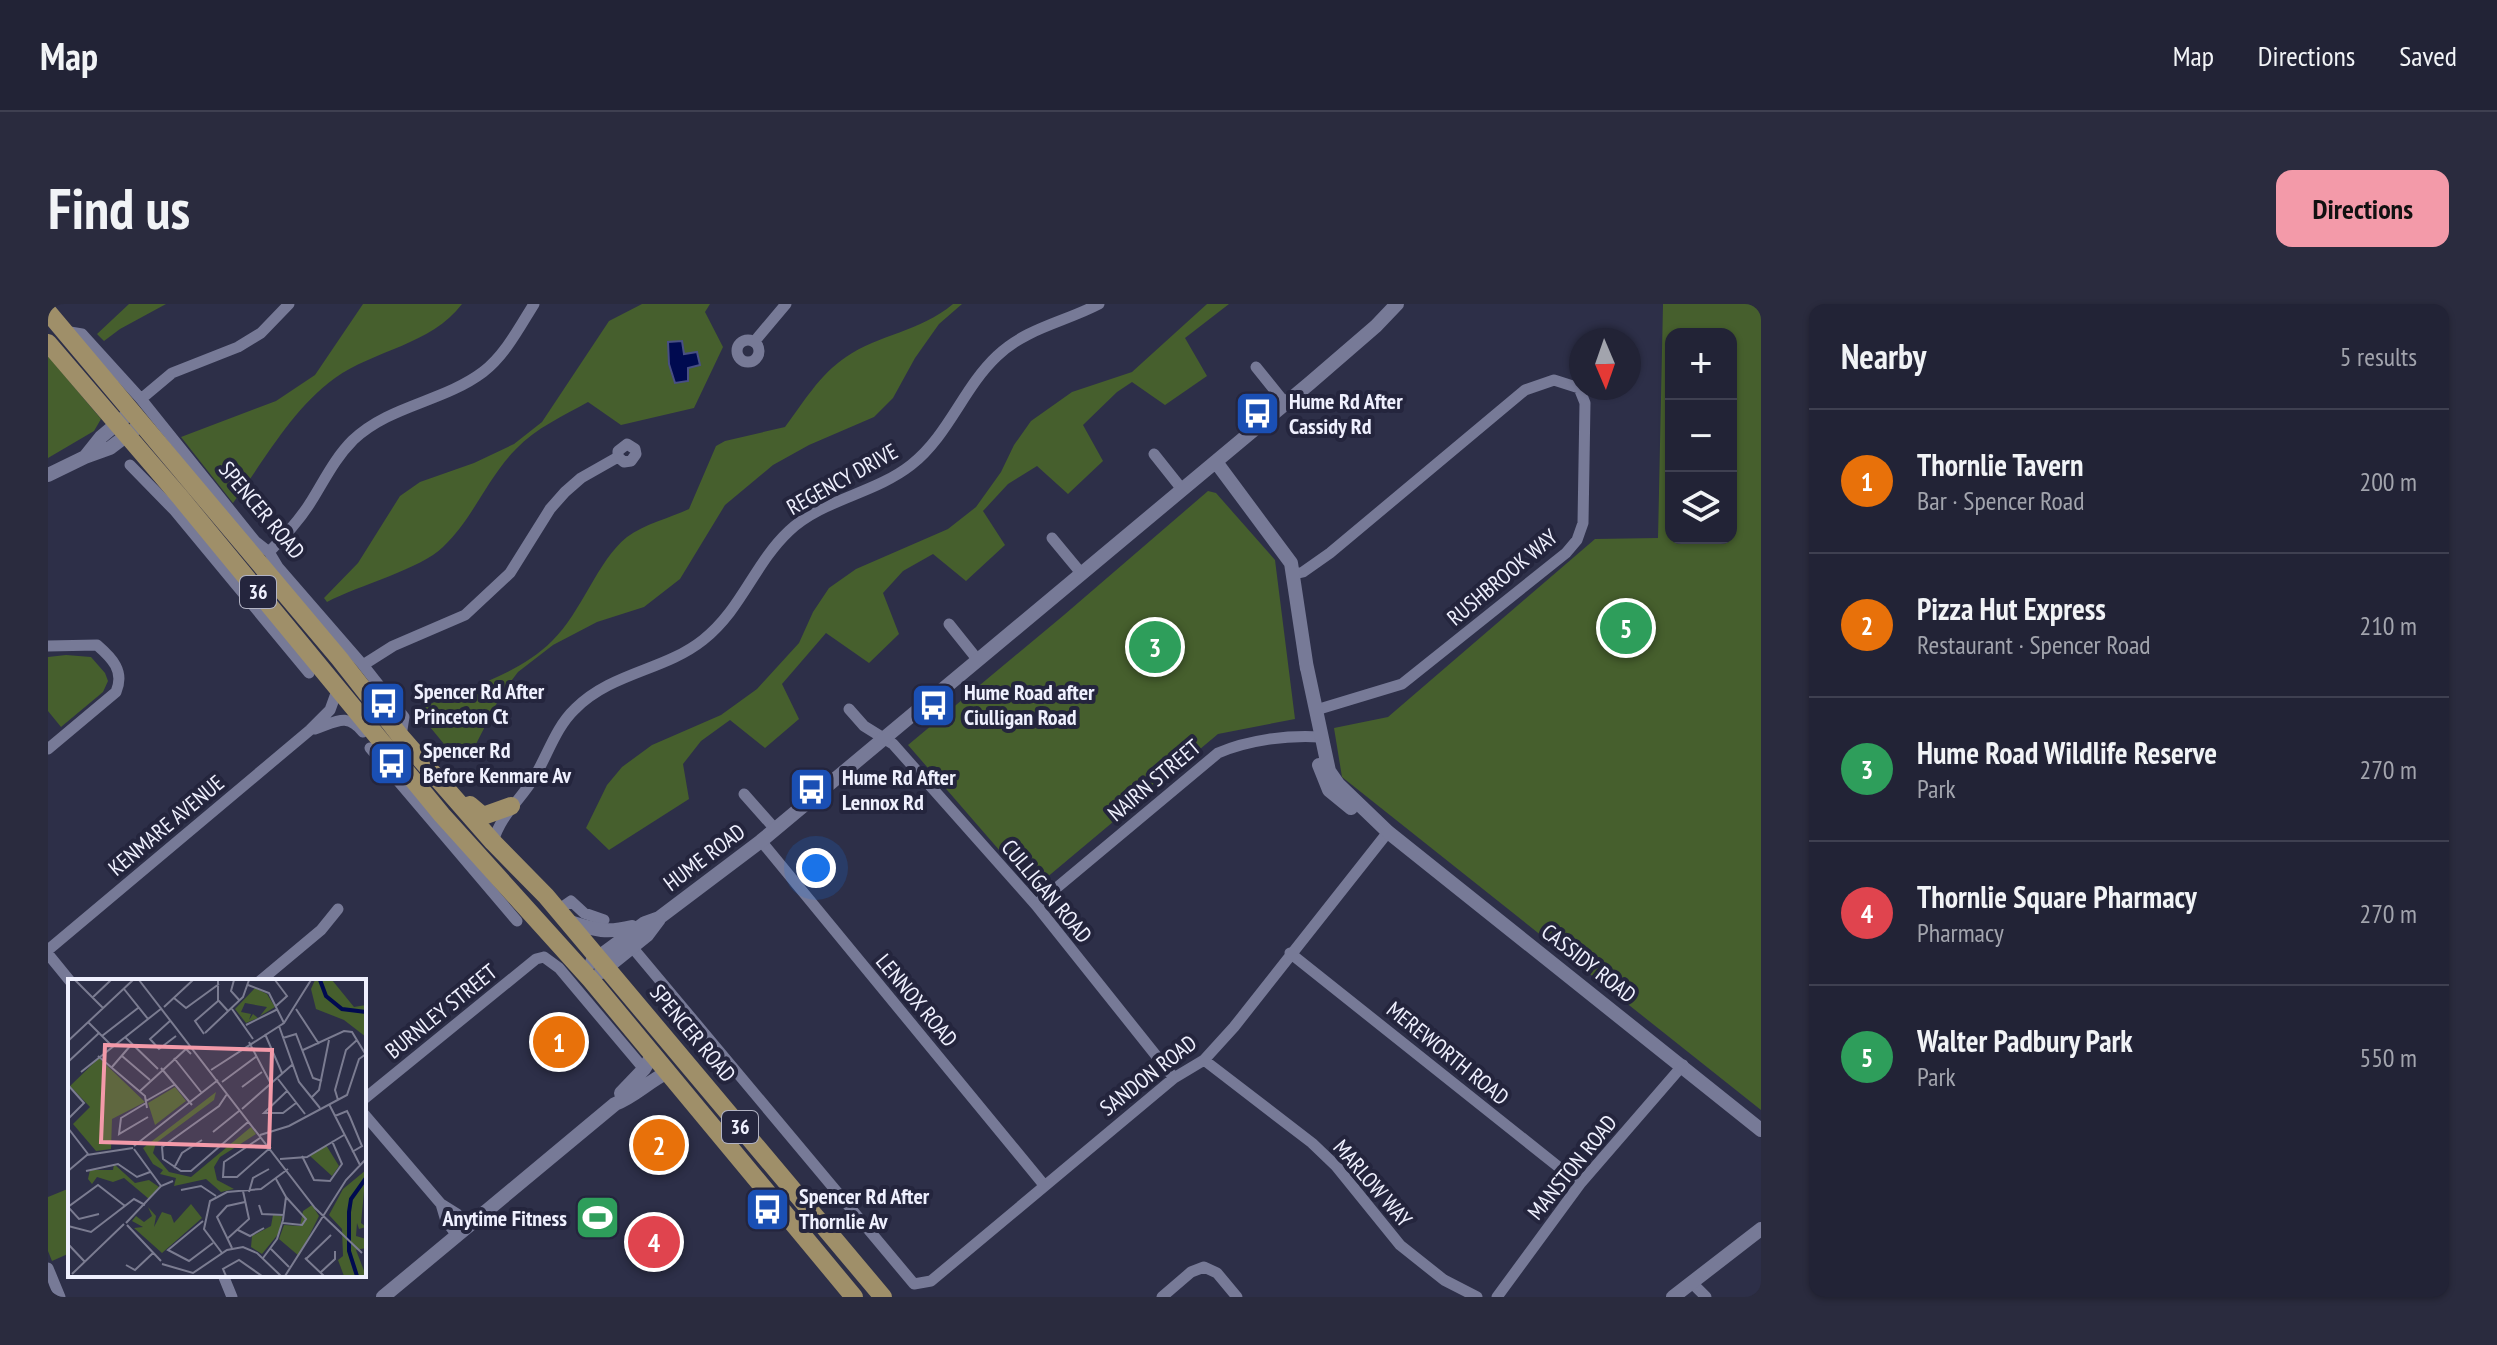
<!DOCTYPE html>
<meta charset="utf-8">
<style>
body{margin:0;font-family:"PT Sans Narrow",sans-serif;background:#2a2b3e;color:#f1f3f6}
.controls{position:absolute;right:24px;top:24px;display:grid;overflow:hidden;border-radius:16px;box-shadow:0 2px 6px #0004}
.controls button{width:72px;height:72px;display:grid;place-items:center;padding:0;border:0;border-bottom:2px solid #3f4051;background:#222336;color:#f1f3f6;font:40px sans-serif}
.compass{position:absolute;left:1521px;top:24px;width:72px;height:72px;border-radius:50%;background:#222336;box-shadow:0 2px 6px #0004;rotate:178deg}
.you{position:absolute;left:768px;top:564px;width:28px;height:28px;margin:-20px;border:6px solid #fff;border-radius:50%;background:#1a73e8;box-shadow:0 0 0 12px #1a73e833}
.badge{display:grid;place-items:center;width:52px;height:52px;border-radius:50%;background:#f39aa9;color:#fff;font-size:26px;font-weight:700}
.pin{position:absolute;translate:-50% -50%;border:4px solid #fff;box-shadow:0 2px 8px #0006}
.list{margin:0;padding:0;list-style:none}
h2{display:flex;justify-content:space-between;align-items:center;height:104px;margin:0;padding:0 32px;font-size:34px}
h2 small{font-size:26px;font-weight:400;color:#a2a4ad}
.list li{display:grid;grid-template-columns:52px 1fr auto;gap:24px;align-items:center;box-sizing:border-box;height:144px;padding:0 32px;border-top:2px solid #3f4051}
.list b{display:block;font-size:30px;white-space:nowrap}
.list p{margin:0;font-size:26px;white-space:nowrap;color:#a2a4ad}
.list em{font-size:26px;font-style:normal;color:#a2a4ad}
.icon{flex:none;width:44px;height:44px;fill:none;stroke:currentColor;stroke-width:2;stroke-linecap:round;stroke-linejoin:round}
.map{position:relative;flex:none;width:1713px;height:993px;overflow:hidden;border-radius:16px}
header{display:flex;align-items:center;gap:48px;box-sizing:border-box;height:112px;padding:0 40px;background:#222336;border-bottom:2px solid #3f4051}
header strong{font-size:38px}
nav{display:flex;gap:44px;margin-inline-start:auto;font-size:28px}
.intro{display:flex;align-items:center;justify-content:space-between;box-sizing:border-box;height:192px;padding:0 48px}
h1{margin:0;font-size:56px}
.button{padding:20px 36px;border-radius:16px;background:#f39aa9;color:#111;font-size:28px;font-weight:700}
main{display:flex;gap:48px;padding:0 48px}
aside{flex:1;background:#222336;border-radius:16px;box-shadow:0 2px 6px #0004}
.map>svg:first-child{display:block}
.green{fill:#465f2d;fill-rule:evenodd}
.water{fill:#000a50;stroke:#484f84;stroke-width:2}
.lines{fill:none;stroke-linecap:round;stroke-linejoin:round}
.minor{stroke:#777a97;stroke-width:11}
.tertiary{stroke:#777a97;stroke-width:14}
.primary{stroke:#9f8f69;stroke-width:18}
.labels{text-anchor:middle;stroke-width:8;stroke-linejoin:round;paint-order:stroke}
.shield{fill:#24253d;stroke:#b2b3c4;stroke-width:2}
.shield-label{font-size:20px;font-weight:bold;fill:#eff0fe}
.poi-label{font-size:22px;font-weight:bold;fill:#eff0fe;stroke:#24253d;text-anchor:start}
.street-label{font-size:22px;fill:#eff0fe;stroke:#24253d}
.inset-river{fill:none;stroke:#000a50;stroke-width:4}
.inset-road{fill:none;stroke:#7b7c91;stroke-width:2}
.view{fill:#f39aa9;fill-opacity:0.15;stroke:#f39aa9;stroke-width:4}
.inset-edge{fill:none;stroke:#eff0fe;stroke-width:4}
</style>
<header>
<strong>Map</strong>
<nav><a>Map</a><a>Directions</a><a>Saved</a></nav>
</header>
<div class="intro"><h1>Find us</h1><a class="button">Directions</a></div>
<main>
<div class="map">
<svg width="1713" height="993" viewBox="0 0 1713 993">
<rect width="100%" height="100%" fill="#2d2f48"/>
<path class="green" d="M81,0H118L72,25L56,37L49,30Z
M315,0H414C383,41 326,46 287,74C243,106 217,156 185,199L133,133L228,97L267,71Z
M594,0H662L657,8L675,43L646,104L573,121L540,98C515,112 488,124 468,145C439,174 425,215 395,243C373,265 311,281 279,298L276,294L310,259L352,192L372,178L426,159L466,140L494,118L561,17Z
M905,0H914L891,20L867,54L845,94L826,113L761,141L725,161L677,201L632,275L596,303L549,318L505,341L470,368L454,389L427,442L410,457L368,406C414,385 468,373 504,337C534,308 549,257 579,233C596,220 622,214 641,205L668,142L677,137L737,123C756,98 771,71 798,53C831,30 872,28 905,0Z
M1159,0H1181L1137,34L1159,72L1117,101L1084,78L1069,88L1035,121L1055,157L1020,190L989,162L960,180L935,207L957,241L918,277L885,250L855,267L835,289L851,330L821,359L778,329L734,380L751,415L717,444L682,416L653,437L635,460L641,495L561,546L538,524L559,481L574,463L604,441L673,411L709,385L751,339L765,308L781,284L808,265L900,225L928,203L953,168L966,141L983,117L1024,88L1084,68Z
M1615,0H1713V806L1294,473L1286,424L1340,413L1547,235L1610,234ZM1623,30H1683V234H1623Z
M0,52L53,115L46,127L0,154Z
M1160,187L1168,189L1227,256L1247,415L1170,430L985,585L860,441L1016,311Z
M18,351L43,353L57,369L60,377L55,388L13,423L0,407V353Z
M22,884V949L4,957L0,947V893Z"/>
<path class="water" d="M634,37L636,50L649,48L652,61L640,64V77L627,79L621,60L620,38Z"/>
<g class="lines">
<path class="minor" d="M16,27L34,30L93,95L207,237L221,248L230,263L315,361L356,413L353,432
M689 47a11 11 0 1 1 22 0a11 11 0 1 1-22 0Z
M706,38L738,0
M1208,63L1237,99
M93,95L124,69L190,43L213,29L241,0
M1106,150L1133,184
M82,161L127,207L261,369
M1004,234L1033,269
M221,248C237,232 252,216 264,196C277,175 287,154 305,136C342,101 395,98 435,68C457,51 471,24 486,0
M1246,270L1255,268L1282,249L1477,86L1506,76L1531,84L1537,99L1535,219L1529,236L1518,249L1354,380L1268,406
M901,320L929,355
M0,342L49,341C64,354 77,367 68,388L0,445
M315,361L345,342L417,311L462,269L502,205L517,188L533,174L570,153V147L579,140L587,145L588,150L583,157L576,158L570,153
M801,405L816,422L845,440L988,601L1126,774
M267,425C288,418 299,408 315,428
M322,444L469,617
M696,490L727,525
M713,537L996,881
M445,538C453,510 473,496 487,472C500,450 508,423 527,405C564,368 616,367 655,336C694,305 706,260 741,227C775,195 826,190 863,161C901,131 915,84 949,52C978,24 1017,18 1051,0
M988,601L1170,449C1200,436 1239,431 1272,433
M510,606L523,597L536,609L556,616
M584,643L866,980L883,977L1126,774L1156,756L1186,723L1340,528
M0,646L262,426L282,406L290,384
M1242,649L1532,880
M0,650L22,677
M496,653L511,664L596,765
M212,677L273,626L290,605
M1156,756L1264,839L1288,862L1352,941L1396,976L1429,993
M316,795L488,655L496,653
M316,810L393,900L409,910L419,923
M393,900L398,917L409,931
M0,964L12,993
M175,971L184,993
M1644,979L1658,993
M1114,993L1143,968L1156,963L1169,969L1189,993
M1449,993L1532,880L1635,761"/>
<path class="tertiary" d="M37,153L53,133L84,107
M1168,158L1243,259L1259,365
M0,171L37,153L62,144L87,125
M1258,359L1281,467L1290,480L1340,528L1713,826
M1271,461L1281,486L1303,504
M519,617C545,625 556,630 584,623
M544,658L597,619L611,614L713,537L1262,79L1328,22L1349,0
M553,668L599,631L611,615
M573,789L596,765L605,750
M335,993L567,800C586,793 601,777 620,768
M1625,993L1713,925"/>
<path class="primary" d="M0,8L291,354L353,433L445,538L498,592L835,993
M0,39L132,193L394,511L543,676L806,993
M422,501L435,512L463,502"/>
</g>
<defs>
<symbol id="bus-square" viewBox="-11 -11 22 22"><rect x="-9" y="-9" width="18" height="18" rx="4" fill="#1a4fb4" stroke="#24253d"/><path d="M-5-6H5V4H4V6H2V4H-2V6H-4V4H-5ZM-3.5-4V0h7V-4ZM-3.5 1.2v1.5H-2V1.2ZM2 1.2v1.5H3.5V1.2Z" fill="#fff"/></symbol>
<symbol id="stadium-square" viewBox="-11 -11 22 22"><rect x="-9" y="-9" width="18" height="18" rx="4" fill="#2e9e5b" stroke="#24253d"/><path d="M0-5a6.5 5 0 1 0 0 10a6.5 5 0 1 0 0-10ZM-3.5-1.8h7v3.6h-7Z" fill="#fff"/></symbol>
</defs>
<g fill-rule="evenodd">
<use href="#bus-square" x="1184" y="84" width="51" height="51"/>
<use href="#bus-square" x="310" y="374" width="51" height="51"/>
<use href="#bus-square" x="860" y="376" width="51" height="51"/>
<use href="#bus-square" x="318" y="434" width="51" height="51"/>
<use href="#bus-square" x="738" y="460" width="51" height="51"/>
<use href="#bus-square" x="694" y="880" width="51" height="51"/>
<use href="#stadium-square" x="524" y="888" width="51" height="51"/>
</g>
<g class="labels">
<g class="shield">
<rect x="192" y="272" width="36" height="32" rx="6"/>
<rect x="674" y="807" width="36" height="32" rx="6"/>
</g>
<g class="shield-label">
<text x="210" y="295">36</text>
<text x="692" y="830">36</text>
</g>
<g class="poi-label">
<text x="1241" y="105">Hume Rd After<tspan x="1241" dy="25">Cassidy Rd</tspan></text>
<text x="366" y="395">Spencer Rd After<tspan x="366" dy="25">Princeton Ct</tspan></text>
<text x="916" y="396">Hume Road after<tspan x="916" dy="25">Ciulligan Road</tspan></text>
<text x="375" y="454">Spencer Rd<tspan x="375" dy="25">Before Kenmare Av</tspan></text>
<text x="794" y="481">Hume Rd After<tspan x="794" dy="25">Lennox Rd</tspan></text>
<text x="751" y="900">Spencer Rd After<tspan x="751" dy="25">Thornlie Av</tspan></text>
<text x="519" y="922" text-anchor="end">Anytime Fitness</text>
</g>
<g class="street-label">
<text transform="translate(794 175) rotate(-29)" y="8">REGENCY DRIVE</text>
<text transform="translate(214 206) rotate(50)" y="8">SPENCER ROAD</text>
<text transform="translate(1454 273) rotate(-40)" y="8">RUSHBROOK WAY</text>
<text transform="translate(1106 476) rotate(-40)" y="8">NAIRN STREET</text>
<text transform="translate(118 521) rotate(-40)" y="8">KENMARE AVENUE</text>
<text transform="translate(656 553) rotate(-37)" y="8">HUME ROAD</text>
<text transform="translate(999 587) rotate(50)" y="8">CULLIGAN ROAD</text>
<text transform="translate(1541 659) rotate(38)" y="8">CASSIDY ROAD</text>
<text transform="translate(869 696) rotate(50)" y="8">LENNOX ROAD</text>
<text transform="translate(393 707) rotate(-39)" y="8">BURNLEY STREET</text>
<text transform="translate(645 729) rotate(50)" y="8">SPENCER ROAD</text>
<text transform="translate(1400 749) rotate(39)" y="8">MEREWORTH ROAD</text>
<text transform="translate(1100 771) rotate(-38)" y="8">SANDON ROAD</text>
<text transform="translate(1524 863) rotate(-51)" y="8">MANSTON ROAD</text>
<text transform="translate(1325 879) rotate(49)" y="8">MARLOW WAY</text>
</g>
</g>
<g transform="translate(20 675)">
<rect width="298" height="298" fill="#2d2f48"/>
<path d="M247,1H264L286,28L298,26V58L276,41L248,30L243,10ZM187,9L199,15L207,28L192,37L199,28L177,24L173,33L183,35L181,41L185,35L190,39L178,44L167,30ZM31,79L77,123L44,140L43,170L28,172L5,145L22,128L2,107ZM107,108L118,122L87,146L80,124ZM148,113L146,121L88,164L85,174L101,193L123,198L183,148L188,155L152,178L146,188L149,201L166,210L153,213L138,200L106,207L108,199L92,195L95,191L85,185L75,169ZM258,166L271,187L264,197L242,177ZM46,185L67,204L81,201L91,208L81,220L56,199L45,203L29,198L24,205L20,200L22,191H45ZM298,191L293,244L298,248L291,250L289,244L288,257L298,260V269L288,271L298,297H276L270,281L275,277L274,250L261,236L275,210ZM123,225L134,239L94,274L66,249L75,248L64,242L68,237L76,243L84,237L80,228L88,237L86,248L94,233L103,236L106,244ZM244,226L251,237L231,277L211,260L216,246L232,247L235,232ZM205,236L214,237L211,254L194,275L183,268L184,257L203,247Z" fill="#465f2d"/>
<path class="inset-river" d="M252,1L258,17L274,30L298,33M289,297L281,272V233L283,220L298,199"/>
<path class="inset-road" d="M7,1L35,29M71,1L247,229L294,274M150,1V21L160,32M166,1L163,12L172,22M207,1L219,17L208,27M180,6L201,14L216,44M56,10L80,40M24,19L43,1M106,19L118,29L151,5M96,28L125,1M164,30L185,60M228,30L251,65M103,41L82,60L91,70L108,57M20,43L44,67M178,46L210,30M211,47L231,103L252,129M137,54L175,18L181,1M136,55L127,42L150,22M197,55L214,94M34,57L70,29M57,58L90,90M215,59L228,55L245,99L254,102M0,62L65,1M181,63L203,105M235,71L276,52L284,53L298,76M30,77L77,117L79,129M54,77L82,101M106,79L133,113M1,82L31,54M44,88L63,66M93,89L124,126M143,91L216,44L243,1M13,93L94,29M210,100L237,135M154,103L189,77M0,106L16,124L0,140M174,108L194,93M72,112L118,70L123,75M219,112L196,134H215L228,124M159,115L151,127L94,168L95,180L113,192H123L180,143M244,118L251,111L261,61M270,121L267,111L278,71L289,61M78,122L106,106M78,124L53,139L51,155L80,138M261,125L292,186M174,130L225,85M267,137L279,132L282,138L294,167L284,173M0,149L20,175M145,153L171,132M192,156L221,147L279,116L291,80L298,75M192,159L156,183L155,198H169L203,168M66,167L150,101M66,170L93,207M234,177L246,201L262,202L274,185L264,162M212,180L239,178L276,156M106,189L114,174L134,161M0,192L19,176L65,169M18,192L50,185L69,198L82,193M113,211L133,207L148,217M181,213L185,199L201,190M191,226L194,235L216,236M31,235L11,240L0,228L30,206L57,227M135,242L100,271L121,282L145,264M58,244L93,207L105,202M215,244L234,246L238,240L218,218M59,246L93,282M0,247L23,253L66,220L77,226M170,251L182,257L196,249M159,260L181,240L175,212M0,265L17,283M164,269L149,238L159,227L177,223M203,270L221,288M154,274L136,250L142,222L159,213L193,210L220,190M195,279L209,260L215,241L218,218L208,200M237,279L256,297M238,280L263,256M94,285L125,294L159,271L175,268L189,274L213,297M58,286L67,291L85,274M253,293L267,280V272M4,295L56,245M158,297L155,290L171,281L194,297M217,297L278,201L298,180"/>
<path class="view" d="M37,66L204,71L201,168L33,163Z"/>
<rect width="298" height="298" class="inset-edge"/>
</g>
</svg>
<div class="controls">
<button>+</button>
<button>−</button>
<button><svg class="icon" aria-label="layers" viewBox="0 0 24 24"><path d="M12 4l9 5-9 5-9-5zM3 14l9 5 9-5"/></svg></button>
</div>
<svg class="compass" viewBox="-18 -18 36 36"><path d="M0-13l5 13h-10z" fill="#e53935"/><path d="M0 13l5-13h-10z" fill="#a2a4ad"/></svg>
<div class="you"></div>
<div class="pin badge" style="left:511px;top:738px;background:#e8710a">1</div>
<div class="pin badge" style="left:611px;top:841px;background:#e8710a">2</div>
<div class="pin badge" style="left:1107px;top:343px;background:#2e9e5b">3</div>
<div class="pin badge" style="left:606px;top:938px;background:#e0444e">4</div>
<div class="pin badge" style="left:1578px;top:324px;background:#2e9e5b">5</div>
</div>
<aside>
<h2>Nearby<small>5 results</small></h2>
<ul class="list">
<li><span class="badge" style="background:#e8710a">1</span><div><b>Thornlie Tavern</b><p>Bar · Spencer Road</p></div><em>200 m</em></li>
<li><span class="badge" style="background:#e8710a">2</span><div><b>Pizza Hut Express</b><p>Restaurant · Spencer Road</p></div><em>210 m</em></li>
<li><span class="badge" style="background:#2e9e5b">3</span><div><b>Hume Road Wildlife Reserve</b><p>Park</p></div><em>270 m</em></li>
<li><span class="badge" style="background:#e0444e">4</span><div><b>Thornlie Square Pharmacy</b><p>Pharmacy</p></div><em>270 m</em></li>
<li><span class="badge" style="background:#2e9e5b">5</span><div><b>Walter Padbury Park</b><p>Park</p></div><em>550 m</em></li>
</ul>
</aside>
</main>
